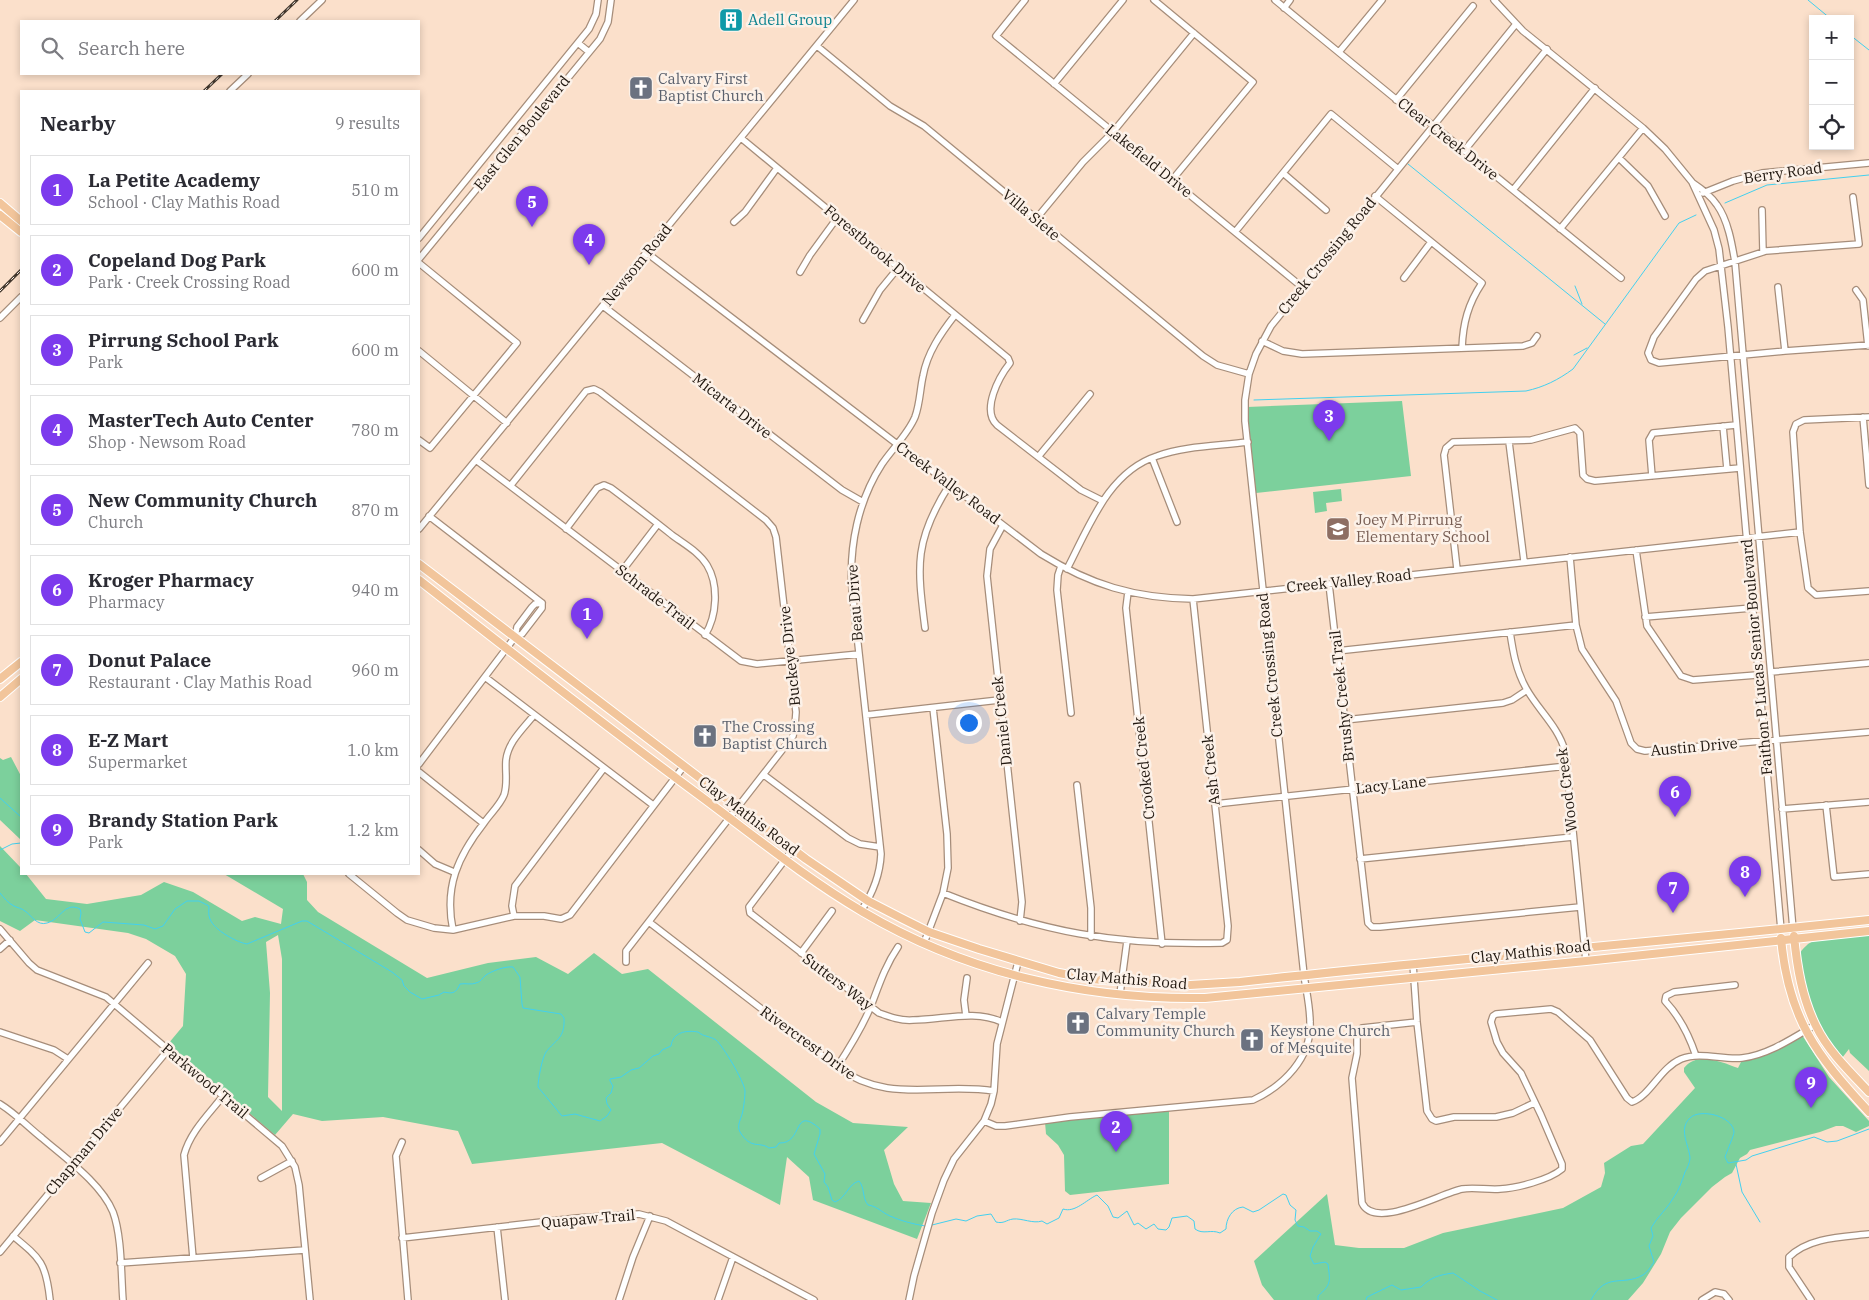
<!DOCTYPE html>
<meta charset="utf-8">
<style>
body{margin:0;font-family:"IBM Plex Serif",serif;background:#f7f7f7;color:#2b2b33}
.controls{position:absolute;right:15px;top:15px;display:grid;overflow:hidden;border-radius:0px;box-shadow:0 2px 8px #0003}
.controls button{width:45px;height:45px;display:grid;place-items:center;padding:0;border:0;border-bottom:1px solid #e1e1e2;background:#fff;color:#2b2b33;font:25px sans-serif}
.you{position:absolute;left:968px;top:722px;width:18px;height:18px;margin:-12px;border:4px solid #fff;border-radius:50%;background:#1a73e8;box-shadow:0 0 0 8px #1a73e833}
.badge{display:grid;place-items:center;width:32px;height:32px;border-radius:50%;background:#7c3aed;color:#fff;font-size:16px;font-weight:700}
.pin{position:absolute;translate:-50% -41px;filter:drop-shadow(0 1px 2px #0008)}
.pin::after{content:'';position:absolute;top:26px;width:18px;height:15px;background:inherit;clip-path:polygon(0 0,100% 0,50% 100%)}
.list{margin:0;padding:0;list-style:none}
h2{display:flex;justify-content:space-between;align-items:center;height:65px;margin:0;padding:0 20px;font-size:21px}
h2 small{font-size:16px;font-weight:400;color:#7c7c81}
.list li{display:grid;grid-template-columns:32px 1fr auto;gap:15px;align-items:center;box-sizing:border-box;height:70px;margin:0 10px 10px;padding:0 10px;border:1px solid #e1e1e2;border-radius:0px}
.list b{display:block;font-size:19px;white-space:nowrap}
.list p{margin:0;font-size:16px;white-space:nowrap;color:#7c7c81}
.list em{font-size:16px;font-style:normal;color:#7c7c81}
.icon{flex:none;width:28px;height:28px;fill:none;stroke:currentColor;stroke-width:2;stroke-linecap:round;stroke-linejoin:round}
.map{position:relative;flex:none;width:1869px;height:1300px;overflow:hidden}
.search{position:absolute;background:#fff;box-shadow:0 2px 8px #0003;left:20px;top:20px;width:400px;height:55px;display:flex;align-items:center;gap:12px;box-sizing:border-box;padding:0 18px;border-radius:0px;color:#7c7c81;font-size:19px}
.panel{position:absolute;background:#fff;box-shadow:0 2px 8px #0003;left:20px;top:90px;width:400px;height:785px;border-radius:0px}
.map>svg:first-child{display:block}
.green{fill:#7cd09c;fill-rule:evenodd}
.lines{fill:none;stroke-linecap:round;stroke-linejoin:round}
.stream{stroke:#43d0ef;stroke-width:1}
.minor-casing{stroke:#a68d7a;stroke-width:8}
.major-casing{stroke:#fff;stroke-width:10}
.minor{stroke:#fff;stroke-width:5.5}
.major{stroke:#f2c59b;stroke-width:8}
.rail-casing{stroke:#41362c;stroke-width:3}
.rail{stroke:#fcf1e8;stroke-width:1;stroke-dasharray:4;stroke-linecap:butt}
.labels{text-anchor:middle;stroke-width:5;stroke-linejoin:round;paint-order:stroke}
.culture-label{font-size:15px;fill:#0d838f;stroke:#fcf1e8;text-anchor:start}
.worship-label{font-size:15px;fill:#5b616d;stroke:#fcf1e8;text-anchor:start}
.street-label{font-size:15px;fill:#20170f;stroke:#fcf1e8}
.education-label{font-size:15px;fill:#785e54;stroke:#fcf1e8;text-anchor:start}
</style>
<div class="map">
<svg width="1869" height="1300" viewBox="0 0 1869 1300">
<rect width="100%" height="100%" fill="#fbe0cb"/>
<path class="green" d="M1402,401L1411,476L1256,493L1247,407Z
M1341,489L1342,501L1326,503L1327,511L1315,513L1313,492Z
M11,757L21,776V840L0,820V758L3,760Z
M0,846L21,868V874H26L46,899L87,904L141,895L164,882L193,892L242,921L255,917L281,924L283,909L224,874H303L307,882V900L318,912L427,978L488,963L536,957L568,974L594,953L622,974L648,969L816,1102L853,1123L908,1127L884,1150L894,1184L903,1201L931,1203L917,1239L813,1200L809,1177L787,1157L780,1205L662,1143L472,1164L458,1131L383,1117L322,1121L293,1114L275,1135L168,1044L183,1026L186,974L175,956L146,939L128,933L35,920L20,931L0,921ZM278,935L282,959V1111L268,1097L270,993L266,942Z
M1869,934V1071L1850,1053L1849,1049L1842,1058C1822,1033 1806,1003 1802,971C1801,967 1799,961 1799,956C1800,951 1805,947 1808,944C1821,935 1853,936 1869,934Z
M1802,1035L1829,1077L1869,1121V1126L1856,1132L1843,1126H1836L1820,1132L1750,1150L1747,1154L1740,1158L1732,1173L1725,1177L1712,1187L1681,1218L1670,1232L1661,1254L1643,1283L1628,1300H1274L1262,1285L1254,1261L1327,1194L1335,1245L1359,1248H1404L1443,1233L1563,1208L1601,1187L1605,1173L1604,1163L1631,1146L1643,1144L1695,1088L1684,1072V1068C1697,1051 1722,1062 1738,1068L1742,1060Z
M1169,1111V1184L1070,1195L1065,1191L1064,1155L1058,1145L1046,1134L1045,1122Z"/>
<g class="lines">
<path class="stream" d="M1808,0L1831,19
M1850,35L1869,50
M1408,164L1605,324
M1725,203L1767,185L1869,175
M1575,286L1582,304
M1574,355L1587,348
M1254,400L1526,391C1544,387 1558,380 1573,369L1679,223L1696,215
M0,798L21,817
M0,850L12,844L21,843
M0,893C4,898 8,903 14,906C18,908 21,908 25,911C32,916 37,926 47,923C60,920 65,901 80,909L81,913L80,919L85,932L89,933L103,922L144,925L155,929L163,926L175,909L187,901H199L209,906C209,910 208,915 210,919C214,930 236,942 247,944L302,921H307L392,972L402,980L404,986L410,992L422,999L439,995L444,992C453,994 456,993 460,984C465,983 472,985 476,983C481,982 482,978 486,975C492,971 505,966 513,967L520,977L522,1004L523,1008L561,1014L564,1018C565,1039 556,1039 546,1052C542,1058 538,1080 538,1087L562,1116L575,1114L600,1121L607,1116L611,1110L607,1104L606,1098L611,1093L613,1086L610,1081V1079L621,1077L631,1070L639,1068L653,1056L659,1054L662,1050L671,1046C673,1032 686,1030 698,1032C704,1037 710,1036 716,1040C723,1046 744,1081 745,1091C745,1097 744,1104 743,1110C742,1118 736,1125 740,1132C751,1150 759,1141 769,1148L776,1147L779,1143C804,1144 792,1104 820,1129V1134L814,1154L825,1174L824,1182L828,1187L832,1200L835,1202C846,1198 848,1184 859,1181C865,1188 862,1198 868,1205C877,1206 881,1212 890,1216C901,1221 913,1224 925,1226
M1736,1164L1742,1192L1760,1222
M932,1225L956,1219L966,1221L977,1216L991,1214L996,1222C1004,1224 1006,1220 1013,1219C1022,1218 1033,1224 1042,1221L1047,1224L1059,1218L1063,1209C1075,1213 1086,1200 1097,1195L1108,1206L1113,1217L1118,1218L1127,1211L1134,1225L1138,1223L1146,1229L1154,1224L1158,1229L1166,1230L1169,1227L1172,1218L1187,1216L1194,1221L1195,1229C1203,1235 1211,1229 1220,1233L1226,1229C1226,1219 1232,1208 1243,1207L1253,1212L1259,1210L1283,1194L1286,1195L1290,1205L1296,1210L1295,1220L1298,1226L1304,1227L1310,1231H1317L1321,1234L1313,1247L1310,1256L1314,1264L1325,1262L1328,1264C1330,1281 1332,1284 1318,1296V1300
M1366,1300L1367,1297L1392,1285L1401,1290L1421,1287C1431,1277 1439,1275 1453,1273L1480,1291L1497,1300
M1591,1300C1606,1271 1622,1287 1643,1275C1648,1272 1651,1266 1654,1262L1649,1246L1653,1236L1651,1228C1657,1217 1668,1208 1674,1197C1679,1190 1682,1181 1685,1172C1687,1169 1690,1162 1690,1158C1689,1145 1678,1129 1690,1118C1700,1108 1733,1116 1734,1132C1734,1135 1727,1151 1725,1157L1728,1163L1746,1160L1752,1156L1814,1137L1827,1142L1837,1141L1869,1129"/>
<defs>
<path id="minor" d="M1025,0L996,36L1302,287
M1154,0L1253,82L1172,180
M1275,0L1403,105L1433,125L1621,278
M1494,0L1523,31L1643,128L1665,149L1692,182L1714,230L1719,249L1728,327L1781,930
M1284,8L1290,0
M300,21L322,0
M578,43L589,52
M817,46L890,106L924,126L1203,356L1217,365L1249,374
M1339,52L1382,0
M1054,84L1123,0
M230,91L248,74
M1396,100L1473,6
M741,138L1008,358L1010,363C999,377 981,410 997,425L1081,490L1103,501
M1464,151L1547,49
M1619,158L1648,186L1665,216
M1283,173L1326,210
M1693,183C1702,189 1711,196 1717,205C1728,220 1732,244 1735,262L1793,929
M1513,190L1595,88
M1703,193L1733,181L1762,173L1869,163
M1375,196L1482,283C1468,304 1463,323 1462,348
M1853,197L1859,244L1766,251L1705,271L1696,279L1654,337L1648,353L1651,360L1659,363L1785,351L1869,345
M1762,210L1763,252
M1036,219L1083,162L1113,132L1194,33
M734,222L745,212L777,168
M1560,229L1643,128
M1235,232L1331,114L1398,169
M419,238L589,29L596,14L598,0
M647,253L1041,554C1091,585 1134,598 1193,599L1800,532
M419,259L600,39L608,22L611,0
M419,263L517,343L430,448L419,440
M800,272L810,255L837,218
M1404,278L1431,242
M1778,287L1785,351
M1856,290L1863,300L1868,346
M603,306L842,490L863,502
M0,318L21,297
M863,320L880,290L898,268
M1262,341L1283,351L1302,354L1523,346L1532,343L1537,336
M419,351L507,423
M1863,417L1869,485
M1869,417L1804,420L1796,424L1793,432L1800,532L1808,588L1816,595L1869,591
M1723,426L1727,469
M1509,442L1524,561
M1038,457L1090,394
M1152,458L1177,522
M476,460L741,661L757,664L859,654
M1652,476L1649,440L1653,433L1736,425
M511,485L586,391L594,389L600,392L766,520L773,528L776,537L796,712L795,726L793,736L626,951V962
M429,516L542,603
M1003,525L990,549L987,576L1022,902L1020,921
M419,529L854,0
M566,529L597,488L604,485L611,488C631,503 652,519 672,535C684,544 699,552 707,565C719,585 717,616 705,635
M1636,550L1647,626L1681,676L1693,680L1757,675
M1570,557L1576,625L1582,649L1616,701L1631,743L1637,749L1645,751L1869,732
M1061,566L1058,575L1057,590L1071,713
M1067,569C1089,527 1108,472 1157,456C1185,446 1218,446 1248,442
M1457,569L1444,455L1446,448L1453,442L1531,440L1575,428L1580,433L1583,475L1587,479L1595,481L1740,468
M622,571L658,524
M1329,584L1368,923L1372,927H1380L1580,907
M1128,592L1126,608L1162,944
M1645,617L1752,608
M925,628C917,565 914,540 950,484
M1510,632C1513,652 1516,670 1526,688C1538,710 1558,726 1565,751L1586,961
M515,637L522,634L542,608V603
M1337,651L1576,625
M1771,672L1869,663
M485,677L653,805
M866,715L999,700
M1345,720L1503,703L1512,700L1527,690
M419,764L515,637L517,627L532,607L535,604L542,603
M419,772L483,823
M764,775L848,838L860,844L880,847
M1077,785L1091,908V937
M1215,804L1567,766
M1826,805L1834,877L1869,874
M1782,809L1869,802
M793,849L749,907L750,913L879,1013C890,1017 901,1021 913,1020C943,1020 974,1009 1002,1022
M419,850L435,864L454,872
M1360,859L1573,837
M349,874L397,913L407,920L434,928L453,930L514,916H544L561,919L570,915L684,766
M943,893C1040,932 1118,946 1222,943L1227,940L1228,926L1193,599
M861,911C873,893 880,876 881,854L852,589C849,546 858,501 882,464C892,449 908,434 915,417C920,404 920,389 923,376C927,353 941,333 955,315
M514,916L512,906L515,886L604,768
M649,922L837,1067C889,1105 937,1082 994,1091
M0,929L29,963L37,970L106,997L282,1146L295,1167L299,1185L310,1300
M453,930C444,887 458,856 484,823C490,814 500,805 504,795C508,784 505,772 506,760C508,742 523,729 534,715
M924,943L943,893L948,868L947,834L933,708
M0,949L10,940
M801,953L832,911
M1413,964L1417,1022L1427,1111L1432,1119L1436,1121L1454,1117H1496L1513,1113L1534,1103
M1120,994L1127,941
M966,1016L964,1000L967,978
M1417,1022L1362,1028L1357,1035V1054L1352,1078L1362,1203C1375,1231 1441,1193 1462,1189C1474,1187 1488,1190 1500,1189C1517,1188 1549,1180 1562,1169V1164L1541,1115L1521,1073L1503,1053L1497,1042L1491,1022L1493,1016L1496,1014L1551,1009L1558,1012L1590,1040L1627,1098L1632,1102C1650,1096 1660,1068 1681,1059C1701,1051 1721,1060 1742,1058C1768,1055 1793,1038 1815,1025
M0,1032L54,1050L68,1059
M1696,1056C1689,1035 1680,1017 1665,1001L1666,996L1674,992L1735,985
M837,1067C850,1047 862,1028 871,1006C879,985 885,966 898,947
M0,1104C15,1113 28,1127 42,1138C65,1158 101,1183 113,1212C122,1236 121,1275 123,1300
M984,1121L996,1126H1005L1070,1117L1253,1100C1283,1086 1312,1058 1310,1022C1310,1006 1306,990 1304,975L1245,421V400L1249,374L1256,354L1271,326L1516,24
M0,1142L148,963
M402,1142L396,1156L408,1300
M261,1178L292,1161
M497,1227L505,1300
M13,1236C41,1259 46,1263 50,1300
M402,1238L577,1218L639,1214L666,1221L814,1300
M0,1252L168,1050
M193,1258L184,1155C190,1132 209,1114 223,1096
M120,1263L305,1250
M619,1300L633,1257L650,1216
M718,1300L733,1257
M909,1300L914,1276L932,1213L944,1180L954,1159L984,1121L991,1104L994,1091L997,1044L1018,962
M1702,1300L1715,1292L1724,1294L1729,1300
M1811,1300L1789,1267V1257C1809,1237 1843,1237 1869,1234"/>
<path id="major" d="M0,203L21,221
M0,215L21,232
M419,564L806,859L868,901L901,918L929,932L979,949L1059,973L1091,979L1142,983L1190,985L1240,982C1450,959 1660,942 1869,920
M419,580C512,653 604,725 699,795C753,835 805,878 863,912C966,973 1085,1000 1205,998L1586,961L1869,931
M0,679L21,662
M0,697L21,679
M1794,936C1797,967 1802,998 1816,1026C1828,1051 1850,1072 1869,1092
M1781,938C1788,1018 1816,1055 1869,1112"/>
</defs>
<use href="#minor" class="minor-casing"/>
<use href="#major" class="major-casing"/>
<use href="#minor" class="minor"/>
<use href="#major" class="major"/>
<defs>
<path id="rail" d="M275,21L297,0
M204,91L222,74
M0,291L21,270"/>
</defs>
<use href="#rail" class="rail-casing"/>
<use href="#rail" class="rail"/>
</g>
<defs>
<symbol id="building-square" viewBox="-11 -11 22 22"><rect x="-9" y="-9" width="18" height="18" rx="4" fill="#0f9aa8" stroke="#fcf1e8"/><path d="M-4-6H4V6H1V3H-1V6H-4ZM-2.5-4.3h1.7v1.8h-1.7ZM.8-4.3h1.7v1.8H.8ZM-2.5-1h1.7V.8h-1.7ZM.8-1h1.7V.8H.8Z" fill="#fff"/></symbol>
<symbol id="church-square" viewBox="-11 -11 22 22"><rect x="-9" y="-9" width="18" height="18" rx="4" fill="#6b7280" stroke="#fcf1e8"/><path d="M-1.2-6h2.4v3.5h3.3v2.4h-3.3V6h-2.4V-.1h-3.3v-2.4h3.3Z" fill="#fff"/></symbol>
<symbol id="school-square" viewBox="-11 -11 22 22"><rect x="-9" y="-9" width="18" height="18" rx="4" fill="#8d6e63" stroke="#fcf1e8"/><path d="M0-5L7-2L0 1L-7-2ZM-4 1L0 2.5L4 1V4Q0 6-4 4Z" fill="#fff"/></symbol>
</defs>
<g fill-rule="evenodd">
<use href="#building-square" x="717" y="6" width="28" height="28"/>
<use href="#church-square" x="627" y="74" width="28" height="28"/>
<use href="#school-square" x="1324" y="515" width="28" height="28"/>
<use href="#church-square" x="691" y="722" width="28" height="28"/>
<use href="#church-square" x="1064" y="1009" width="28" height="28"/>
<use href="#church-square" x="1238" y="1026" width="28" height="28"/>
</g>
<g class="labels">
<g class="culture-label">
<text x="748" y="25">Adell Group</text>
</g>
<g class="worship-label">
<text x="658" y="84">Calvary First<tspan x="658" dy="17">Baptist Church</tspan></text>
<text x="722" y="732">The Crossing<tspan x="722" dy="17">Baptist Church</tspan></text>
<text x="1096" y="1019">Calvary Temple<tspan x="1096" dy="17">Community Church</tspan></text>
<text x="1270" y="1036">Keystone Church<tspan x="1270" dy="17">of Mesquite</tspan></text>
</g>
<g class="street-label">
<text transform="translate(522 133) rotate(-51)" y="5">East Glen Boulevard</text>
<text transform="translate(1448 139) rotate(38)" y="5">Clear Creek Drive</text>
<text transform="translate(1149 161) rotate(39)" y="5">Lakefield Drive</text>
<text transform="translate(1783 173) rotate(-8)" y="5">Berry Road</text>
<text transform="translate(1031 215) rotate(40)" y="5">Villa Siete</text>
<text transform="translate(875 249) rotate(40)" y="5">Forestbrook Drive</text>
<text transform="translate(1327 256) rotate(-51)" y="5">Creek Crossing Road</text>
<text transform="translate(637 265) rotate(-51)" y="5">Newsom Road</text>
<text transform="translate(732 406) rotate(38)" y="5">Micarta Drive</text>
<text transform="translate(948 483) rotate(37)" y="5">Creek Valley Road</text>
<text transform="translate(1349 581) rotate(-6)" y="5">Creek Valley Road</text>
<text transform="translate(655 597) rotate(38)" y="5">Schrade Trail</text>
<text transform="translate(855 603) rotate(-94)" y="5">Beau Drive</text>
<text transform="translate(790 656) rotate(-96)" y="5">Buckeye Drive</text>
<text transform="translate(1757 657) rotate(-95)" y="5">Faithon P Lucas Senior Boulevard</text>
<text transform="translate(1270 665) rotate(-96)" y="5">Creek Crossing Road</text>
<text transform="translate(1342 696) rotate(-96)" y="5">Brushy Creek Trail</text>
<text transform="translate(1002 721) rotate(-96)" y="5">Daniel Creek</text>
<text transform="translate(1694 747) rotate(-5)" y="5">Austin Drive</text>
<text transform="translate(1144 768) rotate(-96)" y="5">Crooked Creek</text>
<text transform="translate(1211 770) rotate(-96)" y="5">Ash Creek</text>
<text transform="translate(1391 785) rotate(-6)" y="5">Lacy Lane</text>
<text transform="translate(1567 790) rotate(-97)" y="5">Wood Creek</text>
<text transform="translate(749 816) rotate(37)" y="5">Clay Mathis Road</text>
<text transform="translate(1531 952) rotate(-6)" y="5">Clay Mathis Road</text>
<text transform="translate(1127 979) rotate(5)" y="5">Clay Mathis Road</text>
<text transform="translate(838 982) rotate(37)" y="5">Sutters Way</text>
<text transform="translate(808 1043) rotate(36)" y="5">Rivercrest Drive</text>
<text transform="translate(205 1081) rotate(40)" y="5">Parkwood Trail</text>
<text transform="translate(84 1151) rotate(-50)" y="5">Chapman Drive</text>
<text transform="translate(588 1219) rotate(-5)" y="5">Quapaw Trail</text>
</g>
<g class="education-label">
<text x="1356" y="525">Joey M Pirrung<tspan x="1356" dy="17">Elementary School</tspan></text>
</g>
</g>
</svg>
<div class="controls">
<button>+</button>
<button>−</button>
<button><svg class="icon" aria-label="locate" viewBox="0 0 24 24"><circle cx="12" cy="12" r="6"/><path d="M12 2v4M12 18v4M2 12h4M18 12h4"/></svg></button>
</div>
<div class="you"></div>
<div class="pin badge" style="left:587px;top:639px">1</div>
<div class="pin badge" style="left:1116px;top:1152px">2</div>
<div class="pin badge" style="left:1329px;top:441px">3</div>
<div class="pin badge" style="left:589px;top:265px">4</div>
<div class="pin badge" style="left:532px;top:227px">5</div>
<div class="pin badge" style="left:1675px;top:817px">6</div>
<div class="pin badge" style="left:1673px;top:913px">7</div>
<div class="pin badge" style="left:1745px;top:897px">8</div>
<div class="pin badge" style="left:1811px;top:1108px">9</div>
<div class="search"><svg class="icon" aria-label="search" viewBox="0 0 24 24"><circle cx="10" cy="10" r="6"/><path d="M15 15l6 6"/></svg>Search here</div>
<section class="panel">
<h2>Nearby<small>9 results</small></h2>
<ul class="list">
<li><span class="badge">1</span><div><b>La Petite Academy</b><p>School · Clay Mathis Road</p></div><em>510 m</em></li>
<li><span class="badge">2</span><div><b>Copeland Dog Park</b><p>Park · Creek Crossing Road</p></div><em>600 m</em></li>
<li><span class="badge">3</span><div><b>Pirrung School Park</b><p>Park</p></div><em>600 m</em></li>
<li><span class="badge">4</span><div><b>MasterTech Auto Center</b><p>Shop · Newsom Road</p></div><em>780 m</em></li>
<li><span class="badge">5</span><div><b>New Community Church</b><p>Church</p></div><em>870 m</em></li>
<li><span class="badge">6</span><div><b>Kroger Pharmacy</b><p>Pharmacy</p></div><em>940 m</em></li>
<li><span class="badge">7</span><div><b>Donut Palace</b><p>Restaurant · Clay Mathis Road</p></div><em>960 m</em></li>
<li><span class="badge">8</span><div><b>E-Z Mart</b><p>Supermarket</p></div><em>1.0 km</em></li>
<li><span class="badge">9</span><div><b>Brandy Station Park</b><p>Park</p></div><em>1.2 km</em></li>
</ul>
</section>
</div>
